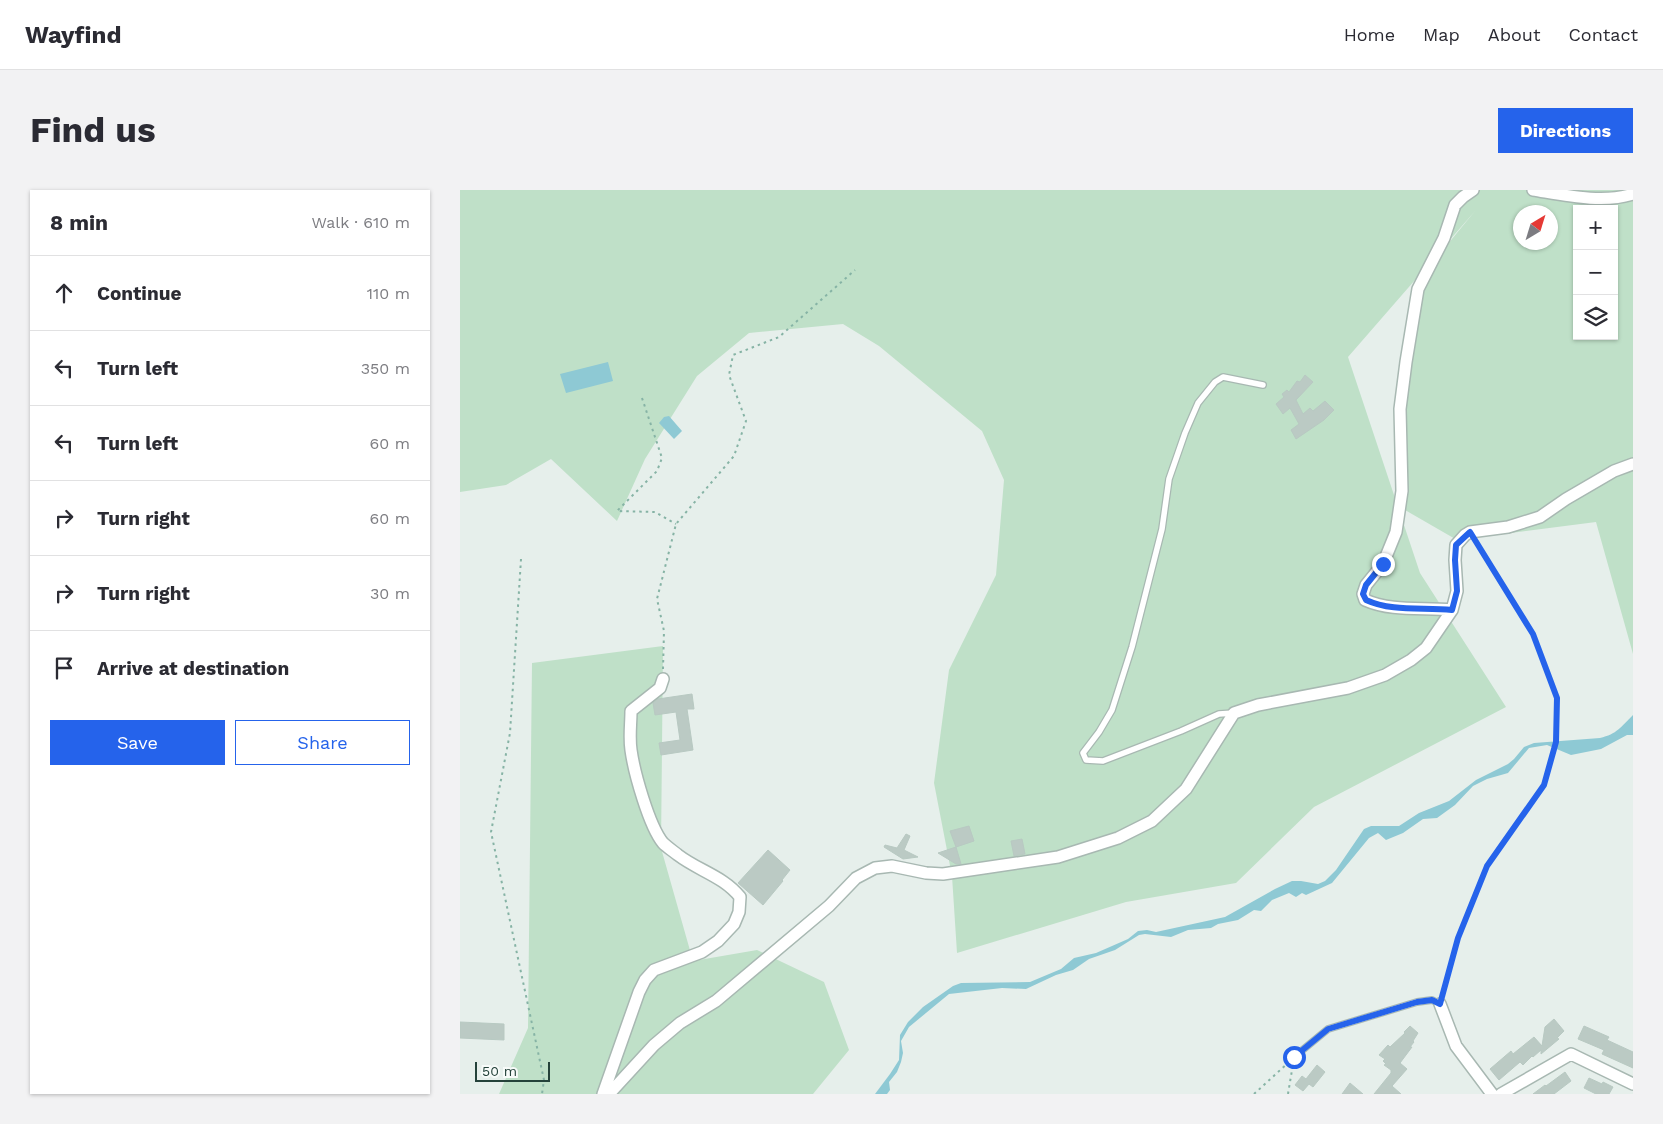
<!DOCTYPE html>
<meta charset="utf-8">
<style>
body{margin:0;font-family:"Work Sans",sans-serif;background:#f2f2f3;color:#2b2b33}
.controls{position:absolute;right:15px;top:15px;display:grid;overflow:hidden;border-radius:0px;box-shadow:0 1px 4px #0004}
.controls button{width:45px;height:45px;display:grid;place-items:center;padding:0;border:0;border-bottom:1px solid #e1e1e2;background:#fff;color:#2b2b33;font:25px sans-serif}
.compass{position:absolute;left:1053px;top:15px;width:45px;height:45px;border-radius:50%;background:#fff;box-shadow:0 1px 4px #0004;rotate:38deg}
.scale{position:absolute;left:15px;bottom:12px;width:75px;box-sizing:border-box;padding-left:5px;border:2px solid #24423a;border-top:0;font-size:14px;line-height:18px;white-space:nowrap;color:#24423a;-webkit-text-stroke:4px #f7fbf9;paint-order:stroke}
.stop{position:absolute;width:15px;height:15px;margin:-11px;border:4px solid #2563eb;border-radius:50%;background:#fff}
.stop.end{background:#2563eb;border-color:#fff;box-shadow:0 1px 5px #0008}
.list{margin:0;padding:0;list-style:none}
h2{display:flex;justify-content:space-between;align-items:center;height:65px;margin:0;padding:0 20px;font-size:21px}
h2 small{font-size:16px;font-weight:400;color:#7c7c81}
.list li{display:grid;grid-template-columns:32px 1fr auto;gap:15px;align-items:center;box-sizing:border-box;height:75px;padding:0 20px;border-top:1px solid #e1e1e2}
.list b{display:block;font-size:19px;white-space:nowrap}
.list em{font-size:16px;font-style:normal;color:#7c7c81}
.actions{display:flex;gap:10px;padding:15px 20px}
.actions a{flex:1;padding:11px 0;border:1px solid #2563eb;border-radius:0px;text-align:center;font-size:18px;color:#2563eb}
.actions .main{background:#2563eb;color:#fff}
.icon{flex:none;width:28px;height:28px;fill:none;stroke:currentColor;stroke-width:2;stroke-linecap:round;stroke-linejoin:round}
.map{position:relative;flex:none;width:1173px;height:904px;overflow:hidden;border-radius:0px}
header{display:flex;align-items:center;gap:30px;box-sizing:border-box;height:70px;padding:0 25px;background:#fff;border-bottom:1px solid #e1e1e2}
header strong{font-size:24px}
nav{display:flex;gap:28px;margin-inline-start:auto;font-size:18px}
.intro{display:flex;align-items:center;justify-content:space-between;box-sizing:border-box;height:120px;padding:0 30px}
h1{margin:0;font-size:35px}
.button{padding:12px 22px;border-radius:0px;background:#2563eb;color:#fff;font-size:18px;font-weight:700}
main{display:flex;gap:30px;padding:0 30px}
aside{flex:1;background:#fff;border-radius:0px;box-shadow:0 1px 4px #0004}
.map>svg:first-child{display:block}
.green{fill:#bfe0c8;fill-rule:evenodd}
.water{fill:#8ec9d4}
.building{fill:#bbcac4;stroke:#b8c9c2}
.lines{fill:none;stroke-linecap:round;stroke-linejoin:round}
.lane-casing{stroke:#a8b8b2;stroke-width:8}
.street-casing{stroke:#a8b8b2;stroke-width:14}
.path{stroke:#86b3a5;stroke-width:2;stroke-dasharray:2.5 4;stroke-linecap:butt}
.lane{stroke:#fff;stroke-width:5.5}
.street{stroke:#fff;stroke-width:11}
.route{stroke:#2563eb;stroke-width:6}
</style>
<header>
<strong>Wayfind</strong>
<nav><a>Home</a><a>Map</a><a>About</a><a>Contact</a></nav>
</header>
<div class="intro"><h1>Find us</h1><a class="button">Directions</a></div>
<main>
<aside>
<h2>8 min<small>Walk · 610 m</small></h2>
<ul class="list">
<li><svg class="icon" aria-label="ahead" viewBox="0 0 24 24"><path d="M12 20V5M6 11l6-6 6 6"/></svg><div><b>Continue</b></div><em>110 m</em></li>
<li><svg class="icon" aria-label="left" viewBox="0 0 24 24"><path d="M17 20v-9H6M10 6l-5 5 5 5"/></svg><div><b>Turn left</b></div><em>350 m</em></li>
<li><svg class="icon" aria-label="left" viewBox="0 0 24 24"><path d="M17 20v-9H6M10 6l-5 5 5 5"/></svg><div><b>Turn left</b></div><em>60 m</em></li>
<li><svg class="icon" aria-label="right" viewBox="0 0 24 24"><path d="M7 20v-9h11M14 6l5 5-5 5"/></svg><div><b>Turn right</b></div><em>60 m</em></li>
<li><svg class="icon" aria-label="right" viewBox="0 0 24 24"><path d="M7 20v-9h11M14 6l5 5-5 5"/></svg><div><b>Turn right</b></div><em>30 m</em></li>
<li><svg class="icon" aria-label="arrive" viewBox="0 0 24 24"><path d="M6 21V4h12l-3 4 3 4H6"/></svg><div><b>Arrive at destination</b></div></li>
</ul>
<div class="actions"><a class="main">Save</a><a>Share</a></div>
</aside>
<div class="map">
<svg width="1173" height="904" viewBox="0 0 1173 904">
<rect width="100%" height="100%" fill="#e6efeb"/>
<path class="green" d="M0,0H1173V464L1136,332L997,350L945,320L936,215L959,89L1015,21L888,167L960,383L1046,517L854,617L776,693L666,712L497,763L492,686L474,593L489,480L536,385L544,290L522,241L419,156L383,134L289,143L237,186L185,269L157,331L91,269L46,295L0,302ZM1117,19H1154V146H1117ZM1060,22H1090V52H1060Z
M203,456L201,658L233,771L297,760L364,792L389,860L353,904H39L68,838L72,473Z"/>
<path class="water" d="M148,172L153,191L106,203L100,184Z
M209,226L222,241L214,249L199,233L204,227Z
M1173,525V545H1167L1141,559L1111,565L1087,555L1069,558L1048,583L1027,589L1013,596L995,615L977,628L963,629L943,643L926,650L918,643L909,648L872,693L846,705L842,703L836,707L829,703L812,710L801,721L794,720L778,730L758,734L751,738L728,740L711,747L685,744L679,745L655,760L629,769L613,780L596,785L566,799L542,798L489,804L449,837L441,851L443,863L441,872L437,882L429,892L430,900L427,904H415L430,884L439,870L440,845L448,832L463,817L493,796L501,793L570,792L601,779L614,768L636,763L668,749L678,741L687,740L696,742L765,727L815,699L832,691H841L858,694L865,691L876,680L904,639L911,636H939L959,623L989,611L1016,590L1048,574L1054,569L1064,557L1074,553L1140,548C1157,544 1161,537 1173,525Z"/>
<path class="building" d="M845,185L853,192L836,210L843,224L850,218L853,221L865,211L874,220L864,230L836,249L831,240L839,234L830,218L823,224L816,214L824,207L822,204L827,200L829,202L837,191L840,192Z
M232,504L234,519H227L233,560L201,565L199,553L220,550L216,522L195,525L193,513L198,509Z
M509,636L514,651L496,657L490,641Z
M446,644L450,646L444,660L458,667L443,669L424,657L425,655L437,658Z
M562,649L565,664L554,666L551,651Z
M496,657L501,674H496L478,663Z
M308,660L330,680L322,690L323,691L303,715L278,693Z
M1094,829L1104,841L1097,848L1099,849L1081,864V860L1073,867L1072,866L1063,875L1060,872L1039,890L1030,879L1051,861L1053,864L1074,847L1082,856L1085,837Z
M0,832L44,834V850L0,848Z
M950,836L958,843L953,851L954,852L950,857H952L940,873L947,879L932,896L941,904H914L931,883V880L924,875L926,874L923,871L925,869L919,865L928,855L930,857L945,843L944,842Z
M1124,836L1149,847L1147,850L1173,862V878L1142,864L1144,860L1118,849Z
M857,875L865,882L853,897L849,894L843,901L835,895L842,886L846,889Z
M1105,882L1111,891L1094,904H1073L1085,895L1086,896Z
M1129,888L1142,894L1143,892L1153,897L1149,904H1136L1124,898Z
M890,893L903,904H882Z"/>
<g class="lines">
<defs>
<path id="lane" d="M774,523L759,524L721,541L643,571L626,570L623,563L639,542L652,520L672,457L702,339L709,289L725,243L738,213L755,192L763,187L803,195
M834,867L868,839L957,812L972,810L980,814"/>
<path id="street" d="M1073,0C1104,5 1143,14 1173,4
M992,420C963,417 932,422 905,410L903,404L906,395L923,374L936,342L942,301L940,219L946,172L958,99L984,48L995,15L1003,7L1013,0
M980,814L996,856L1032,904
M143,904L179,802L185,790L194,780L242,762L258,751L274,734L279,722L280,707C263,686 239,681 218,665C213,661 207,657 203,653C189,636 174,582 171,560C169,547 171,534 171,521L200,498L203,489
M149,904L194,855L220,833L256,811L369,716L396,688L415,678L432,676L466,683L483,684L598,667L658,648L692,631L726,599L774,523L798,515L888,498L925,485L951,470L966,458L992,420L997,401L995,370L996,355L1005,345L1010,342L1048,337L1080,327L1106,309L1154,281L1173,274
M1041,904L1111,864L1173,894"/>
</defs>
<use href="#lane" class="lane-casing"/>
<use href="#street" class="street-casing"/>
<path class="path" d="M182,208L202,268L197,281L157,321L195,322L216,334
M61,369L50,543L31,642L84,890L82,904
M203,479L204,441L197,409L216,334L274,266L286,231L269,185L273,165L319,147L395,80
M982,805L998,748L1027,676L1084,595L1096,552L1097,507L1073,444L1016,352
M794,904L829,872
M828,904L833,874"/>
<use href="#lane" class="lane"/>
<use href="#street" class="street"/>
</g>
<g class="lines">
<path class="route" d="M834,867L868,839L957,812L972,810L980,814L998,748L1027,676L1084,595L1096,552L1097,508L1073,444L1010,342L996,355L995,370L997,401L992,420C963,417 932,422 906,410L903,404L906,395L923,374"/>
</g>
</svg>
<div class="controls">
<button>+</button>
<button>−</button>
<button><svg class="icon" aria-label="layers" viewBox="0 0 24 24"><path d="M12 4l9 5-9 5-9-5zM3 14l9 5 9-5"/></svg></button>
</div>
<svg class="compass" viewBox="-18 -18 36 36"><path d="M0-13l5 13h-10z" fill="#e53935"/><path d="M0 13l5-13h-10z" fill="#7c7c81"/></svg>
<div class="scale">50 m</div>
<div class="stop" style="left:834px;top:867px"></div>
<div class="stop end" style="left:923px;top:374px"></div>
</div>
</main>
